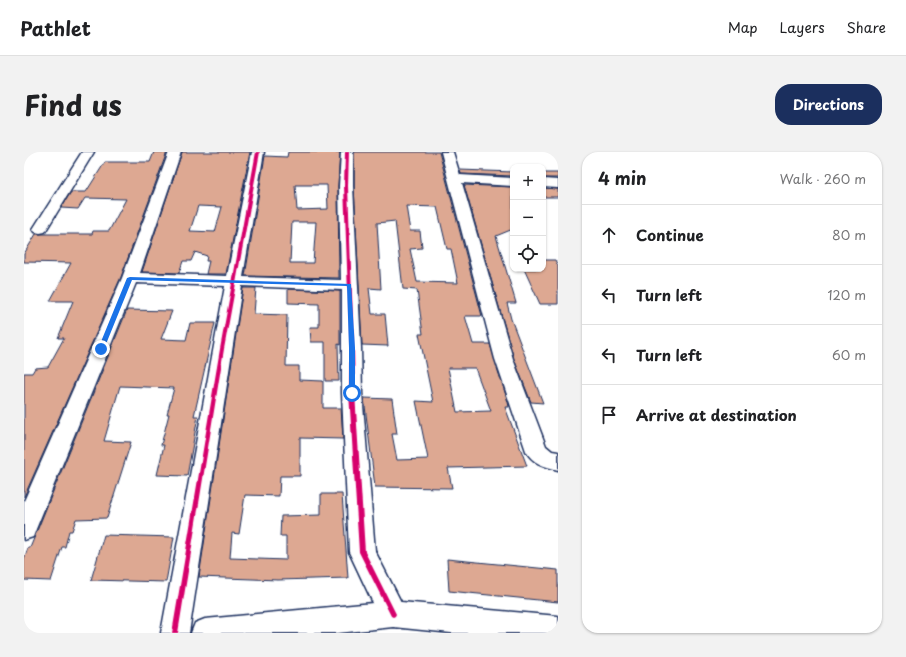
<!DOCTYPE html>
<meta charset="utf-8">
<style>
body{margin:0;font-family:"Playpen Sans",sans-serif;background:#f2f2f2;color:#202124}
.controls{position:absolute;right:12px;top:12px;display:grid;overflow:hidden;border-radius:8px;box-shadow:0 1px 3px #0004}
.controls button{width:36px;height:36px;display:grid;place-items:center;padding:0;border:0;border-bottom:1px solid #e0e0e0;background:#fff;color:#202124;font:20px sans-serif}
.stop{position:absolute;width:12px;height:12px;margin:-9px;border:3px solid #1a73e8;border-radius:50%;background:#fff}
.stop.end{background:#1a73e8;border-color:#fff;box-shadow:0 1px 4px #0008}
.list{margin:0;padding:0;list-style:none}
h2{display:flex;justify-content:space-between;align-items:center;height:52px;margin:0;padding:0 16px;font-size:17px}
h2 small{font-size:13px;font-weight:400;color:#757577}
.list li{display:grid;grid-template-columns:26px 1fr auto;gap:12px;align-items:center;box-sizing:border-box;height:60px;padding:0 16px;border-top:1px solid #e0e0e0}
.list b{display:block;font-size:15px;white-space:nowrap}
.list em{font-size:13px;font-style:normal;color:#757577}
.icon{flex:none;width:22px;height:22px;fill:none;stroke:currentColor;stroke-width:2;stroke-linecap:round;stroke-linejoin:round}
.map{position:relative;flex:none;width:534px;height:481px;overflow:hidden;border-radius:16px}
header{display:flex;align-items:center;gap:24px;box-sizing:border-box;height:56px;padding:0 20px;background:#fff;border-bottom:1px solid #e0e0e0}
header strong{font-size:19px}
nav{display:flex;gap:22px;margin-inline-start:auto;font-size:14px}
.intro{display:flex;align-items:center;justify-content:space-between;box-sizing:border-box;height:96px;padding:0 24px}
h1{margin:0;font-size:28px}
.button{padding:10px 18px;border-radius:16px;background:#1b2f5e;color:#fff;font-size:14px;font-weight:700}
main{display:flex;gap:24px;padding:0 24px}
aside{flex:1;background:#fff;border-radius:16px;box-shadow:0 1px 3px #0004}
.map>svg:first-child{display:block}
.building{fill:#dda892;stroke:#1b2f5e;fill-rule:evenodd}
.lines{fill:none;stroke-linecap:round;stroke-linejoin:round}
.minor-casing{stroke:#1b2f5e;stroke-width:3}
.minor{fill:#fff;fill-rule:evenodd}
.cycleway-casing{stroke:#fff;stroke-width:3}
.cycleway{fill:#d6006c;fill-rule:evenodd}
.route{fill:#1a73e8}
</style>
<header>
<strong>Pathlet</strong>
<nav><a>Map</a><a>Layers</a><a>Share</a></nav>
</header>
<div class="intro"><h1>Find us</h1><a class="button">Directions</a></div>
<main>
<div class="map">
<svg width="534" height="481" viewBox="0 0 534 481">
<rect width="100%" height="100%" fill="#fff"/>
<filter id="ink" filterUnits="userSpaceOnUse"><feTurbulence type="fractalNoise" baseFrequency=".025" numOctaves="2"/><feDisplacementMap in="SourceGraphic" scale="8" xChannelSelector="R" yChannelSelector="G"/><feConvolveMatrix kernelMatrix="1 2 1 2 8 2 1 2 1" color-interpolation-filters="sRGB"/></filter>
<g filter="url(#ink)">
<path class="building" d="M130,0H143L97,125L0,345V221H8L11,216L24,215L40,186H34L49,149H26L47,111L0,110V102L12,82H68L69,79H85L102,47L61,46L54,57L37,56L47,40H62L81,10H126Z
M158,0H226L202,122H182L185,109H182L183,104L171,100L167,109H159L155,121L118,120ZM174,54L198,55L191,80L166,79Z
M264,0H316L314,34L315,126L221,124L241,4L263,5ZM271,33H303L304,57L273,58ZM268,70H292L289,111H266Z
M330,0H415L458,164H441L449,192H466L484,250L485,255H481L503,314L424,316L428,336L351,335L340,246L368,247L373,282H368L373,308L404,307L392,249L409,250L395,182H399L393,138L379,137L371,69L353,71L357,137L345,136L348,162H361L364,194L338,193L330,34ZM382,54L413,55L423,97H427L434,131L393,130L386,97L398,96L396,79H386ZM424,216H451L467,259L433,260Z
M436,18L489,20V24L437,22Z
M519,21H534V26H519Z
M440,33L489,35V77L472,84L492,151H483L487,167L519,251L507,250L490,207Z
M519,36L534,37V45H519Z
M519,108H531L534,114V152H516L500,117H519Z
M219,136H232L230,162L263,163L262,214H275V228L299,229V256H317L319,287L276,286V324H256L255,344L221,343L215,382L208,381L206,406L262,408V384H256L257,364L297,363V342H318L324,426L254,428L175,425Z
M264,137L316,139V193L314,192L315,229H301V190H287L286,175H295V152L264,151Z
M103,158L148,159L137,187L162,188L166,171H191L170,264H174L163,324L133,323L140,293H137L145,262H143L150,236L96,234L80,289L107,290L83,366L52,367L48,379H45L41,395H38L27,429L0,428V407L4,396H6Z
M80,383L150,385L142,430L67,428Z
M423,407L534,418V450L425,439Z"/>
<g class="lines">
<defs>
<path id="minor" d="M58,0H70L21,80L16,81L11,80L9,77Z
M145,0H157L116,121L203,124L228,0H240L219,125L317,128L315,34L317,0H329V34L337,196L338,241L351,399L377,450L534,464V481H427L369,475L314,481H167L171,471L181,467L349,451L325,400L318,241V138L218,134L165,481H137L201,134L112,131L12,377L9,385L0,388V349L98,126Z
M417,0H429L436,23L489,26V34L438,31L489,207L522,294L528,299L534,300V318C520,314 509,312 502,299L471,207Z
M519,27L534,28V36L519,35Z"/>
</defs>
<use href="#minor" class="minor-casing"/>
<use href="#minor" class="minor"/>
<defs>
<path id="cycleway" d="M232,0H236L200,197L154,481H148L196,197Z
M321,0H325L324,34L330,196L331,241L341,400L372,462L371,464L369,465L367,464L335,400L325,241L326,196L320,34Z"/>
</defs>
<use href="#cycleway" class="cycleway-casing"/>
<use href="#cycleway" class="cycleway"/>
</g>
</g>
<path class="route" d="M106,125L327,132L331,196V241L328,243L325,241V196L323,134L108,128L80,197L74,198V197L103,126Z"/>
</svg>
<div class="controls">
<button>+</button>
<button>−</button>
<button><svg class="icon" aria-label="locate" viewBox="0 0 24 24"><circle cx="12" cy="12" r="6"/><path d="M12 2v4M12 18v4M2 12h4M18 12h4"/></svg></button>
</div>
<div class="stop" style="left:328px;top:241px"></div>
<div class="stop end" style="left:77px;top:197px"></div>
</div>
<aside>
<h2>4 min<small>Walk · 260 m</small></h2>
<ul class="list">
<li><svg class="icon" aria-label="ahead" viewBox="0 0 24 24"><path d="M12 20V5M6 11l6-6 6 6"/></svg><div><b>Continue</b></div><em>80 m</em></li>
<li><svg class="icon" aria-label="left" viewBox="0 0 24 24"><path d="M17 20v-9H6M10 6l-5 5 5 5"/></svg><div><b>Turn left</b></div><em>120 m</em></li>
<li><svg class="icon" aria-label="left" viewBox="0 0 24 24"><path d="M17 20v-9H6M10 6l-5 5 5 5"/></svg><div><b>Turn left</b></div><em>60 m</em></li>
<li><svg class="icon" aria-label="arrive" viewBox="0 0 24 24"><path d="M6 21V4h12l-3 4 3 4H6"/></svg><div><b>Arrive at destination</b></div></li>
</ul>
</aside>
</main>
